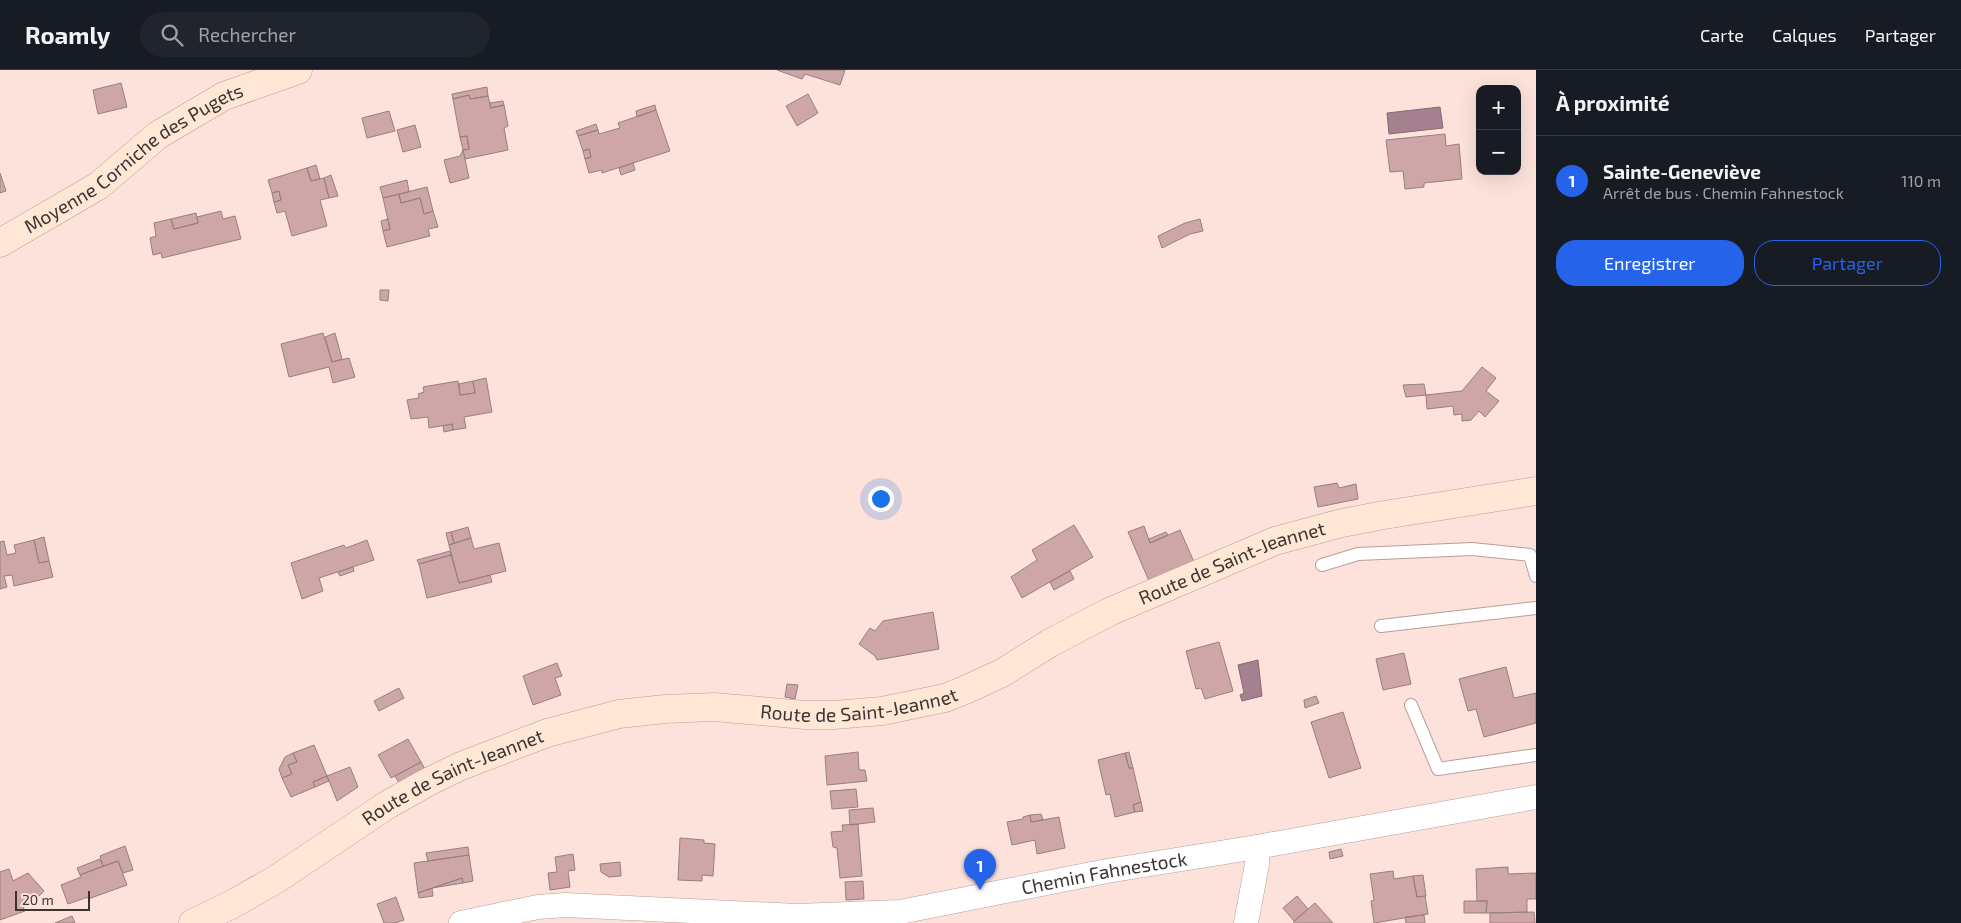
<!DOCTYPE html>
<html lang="fr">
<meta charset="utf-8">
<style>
body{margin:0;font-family:"Exo 2",sans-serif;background:#20242c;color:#f1f3f6}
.controls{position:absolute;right:15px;top:15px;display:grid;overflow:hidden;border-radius:10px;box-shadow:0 5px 20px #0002}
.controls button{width:45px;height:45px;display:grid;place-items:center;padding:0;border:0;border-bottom:1px solid #363941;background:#171b24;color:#f1f3f6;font:25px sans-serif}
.scale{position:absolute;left:15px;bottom:12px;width:75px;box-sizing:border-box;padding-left:5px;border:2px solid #3d3331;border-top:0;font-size:14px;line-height:18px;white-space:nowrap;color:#3d3331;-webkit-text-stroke:4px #fce2db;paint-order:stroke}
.you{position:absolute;left:880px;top:428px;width:18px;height:18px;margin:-12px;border:4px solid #fff;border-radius:50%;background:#1a73e8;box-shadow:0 0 0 8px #1a73e833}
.badge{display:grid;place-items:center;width:32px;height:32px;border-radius:50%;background:#2563eb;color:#fff;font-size:16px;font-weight:700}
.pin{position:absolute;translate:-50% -41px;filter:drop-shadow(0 1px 2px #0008)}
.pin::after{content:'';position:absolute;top:26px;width:18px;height:15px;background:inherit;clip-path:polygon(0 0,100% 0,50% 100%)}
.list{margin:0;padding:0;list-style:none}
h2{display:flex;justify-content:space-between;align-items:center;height:65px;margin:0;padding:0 20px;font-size:21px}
h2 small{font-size:16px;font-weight:400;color:#9ea1a6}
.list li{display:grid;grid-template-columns:32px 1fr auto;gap:15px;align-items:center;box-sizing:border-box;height:90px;padding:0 20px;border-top:1px solid #363941}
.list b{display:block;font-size:19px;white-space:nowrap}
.list p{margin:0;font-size:16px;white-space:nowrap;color:#9ea1a6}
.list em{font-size:16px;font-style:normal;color:#9ea1a6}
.actions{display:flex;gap:10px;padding:15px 20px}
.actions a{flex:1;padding:11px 0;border:1px solid #2563eb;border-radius:20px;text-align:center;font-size:18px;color:#2563eb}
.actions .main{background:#2563eb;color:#fff}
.icon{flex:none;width:28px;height:28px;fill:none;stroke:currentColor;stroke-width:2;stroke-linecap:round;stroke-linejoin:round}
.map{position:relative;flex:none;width:1536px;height:853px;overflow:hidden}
header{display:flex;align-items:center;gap:30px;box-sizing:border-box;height:70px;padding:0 25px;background:#171b24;border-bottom:1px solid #363941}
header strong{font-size:24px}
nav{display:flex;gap:28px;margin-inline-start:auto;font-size:18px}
.search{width:350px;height:45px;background:#20242c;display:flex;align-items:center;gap:12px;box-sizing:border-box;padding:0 18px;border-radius:28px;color:#9ea1a6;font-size:19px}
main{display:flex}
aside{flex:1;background:#171b24}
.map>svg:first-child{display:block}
.water{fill:#a5808f;stroke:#866973}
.building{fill:#cfa6a8;stroke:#977f80}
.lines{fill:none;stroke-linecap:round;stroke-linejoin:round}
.lane-casing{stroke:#b79f98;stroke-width:14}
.street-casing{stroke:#b79f98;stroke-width:25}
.secondary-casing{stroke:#b79f98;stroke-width:29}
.lane{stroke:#fff;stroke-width:12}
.street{stroke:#fff;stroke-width:24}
.secondary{stroke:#fee7d5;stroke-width:28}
.labels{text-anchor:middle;stroke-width:4;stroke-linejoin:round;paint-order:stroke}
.street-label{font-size:19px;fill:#3d3331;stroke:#fce2db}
</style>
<header>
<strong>Roamly</strong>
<div class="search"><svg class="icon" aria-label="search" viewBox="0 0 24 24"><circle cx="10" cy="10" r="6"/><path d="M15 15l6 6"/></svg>Rechercher</div>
<nav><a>Carte</a><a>Calques</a><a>Partager</a></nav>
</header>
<main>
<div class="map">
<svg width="1536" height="853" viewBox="0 0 1536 853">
<rect width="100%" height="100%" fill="#fce2db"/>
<path class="water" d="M1440,37L1443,58L1389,64L1387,43Z
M1258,590L1262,626L1242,631L1240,625L1244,623L1238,595Z"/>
<path class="building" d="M777,0H845L840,15L805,4L802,9Z
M121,13L127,37L98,44L93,20Z
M487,17L488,26L470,29L469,25L453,29L452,24Z
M808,24L818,43L797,56L786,36Z
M469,25L470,29L488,26L491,38L504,35L508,56L504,58L508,80L465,89L463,80L469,79L467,66L460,67L453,29Z
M503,31L504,35L491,38L490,33Z
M655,35L656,40L637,47L636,41Z
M656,40L670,81L602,103V100L589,103L585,89L591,87L589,79L583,81L578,66L598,60L599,64L620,58L618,53Z
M389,41L395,61L367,68L362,48Z
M596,54L598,60L578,66L576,61Z
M415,55L421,77L403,82L397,60Z
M1445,64L1446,76L1459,74L1462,109L1424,113V117L1405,119L1403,101L1390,102L1386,70Z
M467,66L469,79L463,80L460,67Z
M589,79L591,87L585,89L583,81Z
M463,80L469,108L450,113L444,90L460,86Z
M633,93L635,100L621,105L619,98Z
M316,95L320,109L311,111L307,98Z
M307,98L311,111L324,108L329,128L320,130L327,156L292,166L285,141L277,143L274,132L281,130L279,121L272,123L268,110Z
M0,103L6,121L0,123Z
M331,105L338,126L329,128L324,108Z
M407,110L409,122L383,128L380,117Z
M427,117L433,141L424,144L420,128L401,133L399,124Z
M279,121L281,130L274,132L272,123Z
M399,124L401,133L420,128L424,144L433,141L438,157L428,159L430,166L387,177L383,161L390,159L383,128Z
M221,141L223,149L235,146L241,169L162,188L161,183L153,185L150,168L156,166L154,153L171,149L174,159L198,153L197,147Z
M196,143L198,153L174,159L171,149Z
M388,149L390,159L383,161L381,151Z
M1200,149L1203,161L1190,164L1162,178L1158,166L1185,153Z
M380,220H389L388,231L380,230Z
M323,263L332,292L349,288L355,307L333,313L329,297L289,307L281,274Z
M335,263L342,289L332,292L325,267Z
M1482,297L1496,308L1486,321L1499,331L1485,347L1479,341L1471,350L1462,351V344L1454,345L1453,336L1427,339L1426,325L1462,321Z
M486,308L492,342L464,347L466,358L453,360L452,354L429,358L428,347L411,349L407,330L419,328L418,324L424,322L423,317L458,311L460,325L475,323L473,311Z
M473,311L475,323L460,325L459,314Z
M1424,314L1426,325L1406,327L1403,315Z
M452,354L453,360L444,362L443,356Z
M1337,413L1339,418L1356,414L1358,429L1318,437L1314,417Z
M1074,455L1093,487L1022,528L1011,507L1037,490L1032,480Z
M1144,456L1150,473L1180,460L1194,492L1149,511L1128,462Z
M468,457L471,468L454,473L451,462Z
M451,462L454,473L449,475L446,463Z
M1166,462L1168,465L1150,473L1149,469Z
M44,467L49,491L39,493L34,470Z
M471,468L474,479L499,473L506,501L459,513L449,475Z
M34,470L39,493L49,491L53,507L14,516L12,505L4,506L7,517L0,519V472L4,471L7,485L16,483L14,475Z
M367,470L374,490L319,508L323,521L302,529L291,493L344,475L346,478Z
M450,481L451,485L419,494L417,490Z
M451,485L459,513L490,505L492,512L427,528L419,494Z
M353,497L354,501L340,506L338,502Z
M1070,501L1074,509L1054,520L1050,512Z
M933,542L939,579L877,590L875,586L859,574L870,558L875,561L883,551Z
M1219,572L1233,621L1205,629L1201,618L1196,619L1186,581Z
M1404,583L1411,614L1383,620L1376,589Z
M557,593L562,606L555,608L561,625L533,635L523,606Z
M1506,597L1514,628L1536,623V653L1484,667L1476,639L1468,641L1459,609Z
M787,614L798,615L795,629L785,627Z
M399,618L404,628L379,641L374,631Z
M1316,626L1319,633L1305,638L1304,630Z
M1343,642L1361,698L1329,708L1311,652Z
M408,669L421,692L391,708L378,685Z
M314,675L327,706L313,712L315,717L291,727L282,708L292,704L288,695L297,692L293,683Z
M858,682L859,700H865L867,711L827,715L825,686Z
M1129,682L1133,698H1129L1125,683Z
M293,683L297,692L288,695L292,704L282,708L279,699L285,687Z
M1125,683L1129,698H1133L1141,732L1133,735L1135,742L1115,747L1110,724L1106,725L1098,690Z
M421,692L425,699L399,713L395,706Z
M350,697L358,717L337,731L327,706Z
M327,706L329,711L315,717L313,712Z
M856,719L858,737L832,739L830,721Z
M1141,732L1143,741L1135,742L1133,735Z
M873,738L875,752L850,755L849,740Z
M1041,744L1043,750L1031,752L1030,745Z
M1030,745L1031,752L1059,747L1065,778L1037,784L1035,770L1012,775L1007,752L1023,749V747Z
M858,754L862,806L840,808L837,778L833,777L831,762L843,761L842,755Z
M680,768L704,770V773L715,774L713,806L702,805V811L678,810Z
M125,776L133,800L123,803L118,791L103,796L100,786Z
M468,777L469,785L428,791L426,783Z
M1341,779L1343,786L1330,789L1329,782Z
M573,784L575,800L568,801L570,817L550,820L548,803L557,802L555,787Z
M469,785L473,811L463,813L462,808L418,823L414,793Z
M100,789L103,796L80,805L77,798Z
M118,791L127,815L88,829V827L68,834L61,815L81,807L80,805Z
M620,792L621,806L609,807L601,802L600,794Z
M1508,797V804L1536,803V829H1527V842L1486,843L1487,831H1477L1476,799Z
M9,799L13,811L28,803L44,821L37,828L22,835L25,841L0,850V802Z
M1393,801L1394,809L1413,806L1417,827L1425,826L1428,844L1374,853L1371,831L1374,830L1370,804Z
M1423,805L1426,826L1417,827L1413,806Z
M462,808L463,813L432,818Z
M863,811L864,829L846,830L845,812Z
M432,818L433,826L419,828L418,823Z
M1297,826L1308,839L1294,851L1283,838Z
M396,827L404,850L395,853H384L377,834Z
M1464,831H1487L1486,843H1464Z
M1315,833L1333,853H1293L1308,839Z
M1534,842L1535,853H1490V843Z
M1424,845L1425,853H1406L1405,847Z
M72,846L75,853H55Z"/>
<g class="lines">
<defs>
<path id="lane" d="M1322,495L1358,484L1472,479L1530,485L1536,506
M1381,556L1536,538
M1411,635L1438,699L1536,685"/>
<g id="street">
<path id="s1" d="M461,853L538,837L565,835L797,846L900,842L1107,801L1257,777L1536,727"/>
<path d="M1246,853L1257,794V777"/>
</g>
<g id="secondary">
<path id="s2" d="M0,173L98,116L158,65L224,26L298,0"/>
<path id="s3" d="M193,853L231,835L275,810L387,735L428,712L461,696L547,663L619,644L665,639L714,637L805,645H834L882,641L945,628L965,620L1002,603L1050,573L1109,542L1275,471L1342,453L1384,445L1536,421"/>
</g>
</defs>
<use href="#lane" class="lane-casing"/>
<use href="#street" class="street-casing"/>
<use href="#secondary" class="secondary-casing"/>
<use href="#lane" class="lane"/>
<use href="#street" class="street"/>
<use href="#secondary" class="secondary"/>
</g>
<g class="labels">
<g class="street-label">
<text dy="7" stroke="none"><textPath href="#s2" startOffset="159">Moyenne Corniche des Pugets</textPath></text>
<text dy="7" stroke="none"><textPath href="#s3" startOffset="1124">Route de Saint-Jeannet</textPath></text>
<text dy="7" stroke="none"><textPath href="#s3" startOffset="719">Route de Saint-Jeannet</textPath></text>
<text dy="7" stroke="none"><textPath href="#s3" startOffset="299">Route de Saint-Jeannet</textPath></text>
<text dy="7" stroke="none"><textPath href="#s1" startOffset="649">Chemin Fahnestock</textPath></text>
</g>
</g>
</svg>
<div class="controls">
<button>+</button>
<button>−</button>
</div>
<div class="scale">20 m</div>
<div class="you"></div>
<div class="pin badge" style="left:980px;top:820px">1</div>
</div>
<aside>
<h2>À proximité<small></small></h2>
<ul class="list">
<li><span class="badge">1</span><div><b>Sainte-Geneviève</b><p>Arrêt de bus · Chemin Fahnestock</p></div><em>110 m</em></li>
</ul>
<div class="actions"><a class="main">Enregistrer</a><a>Partager</a></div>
</aside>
</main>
